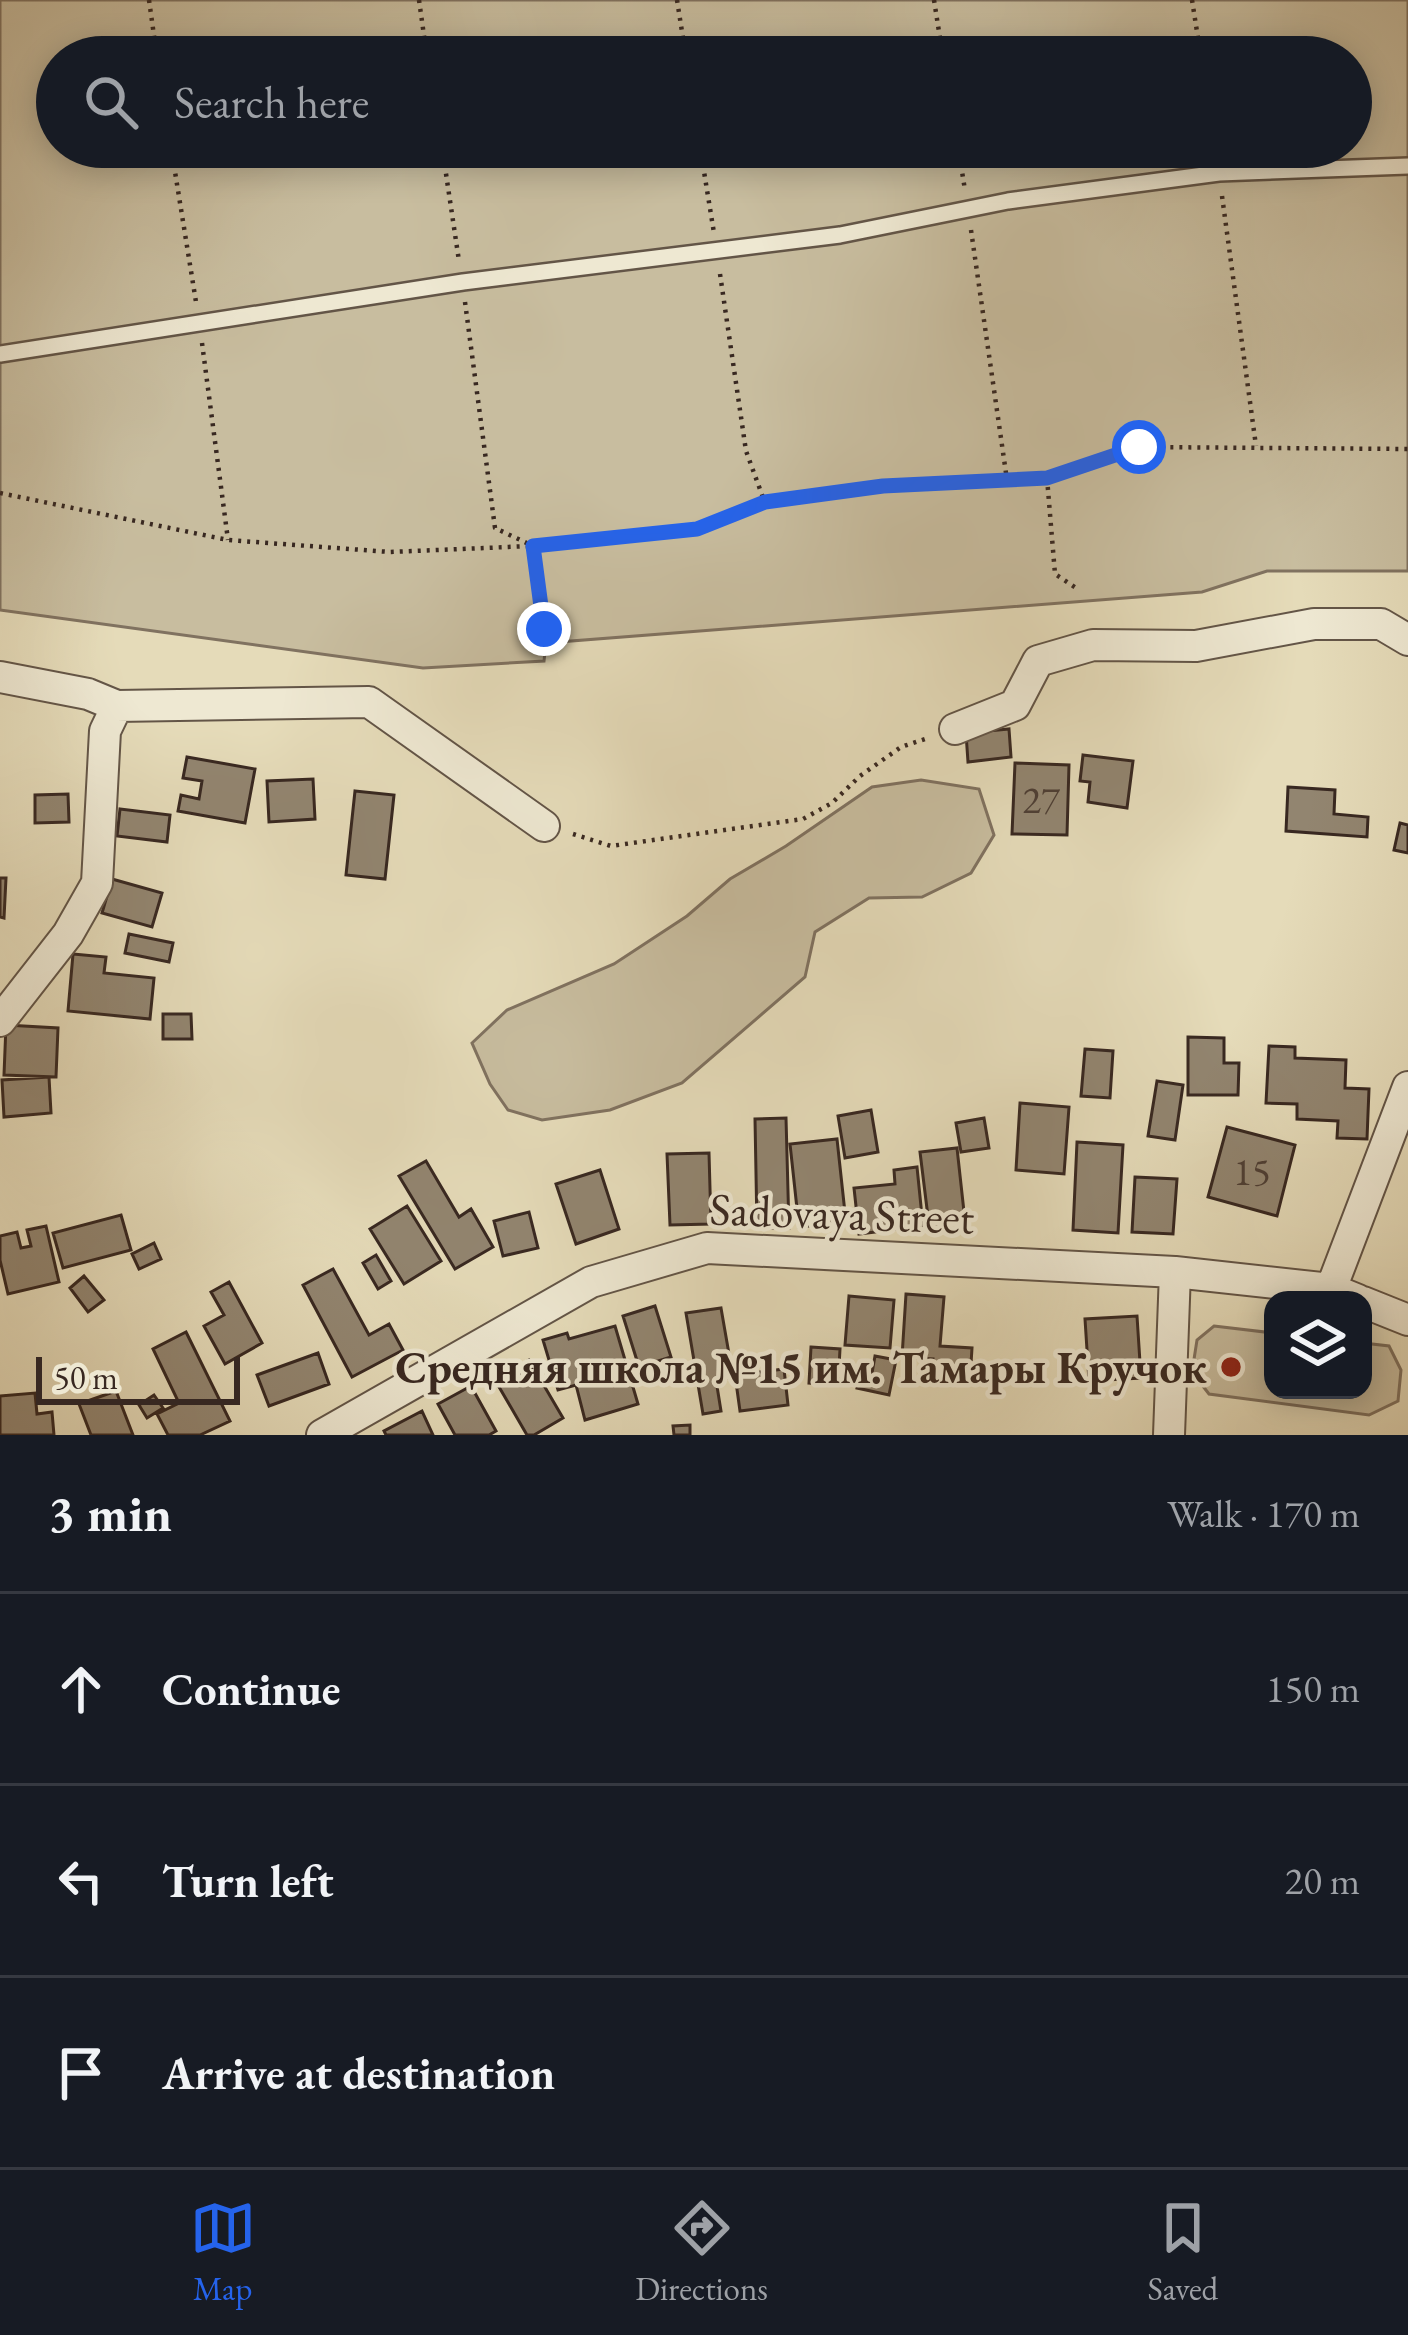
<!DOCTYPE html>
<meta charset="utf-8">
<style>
body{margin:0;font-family:"EB Garamond",serif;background:#242831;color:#f1f3f6}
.controls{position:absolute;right:36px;bottom:36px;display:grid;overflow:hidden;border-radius:24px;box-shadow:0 6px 30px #0003}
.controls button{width:108px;height:108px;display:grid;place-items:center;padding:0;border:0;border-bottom:3px solid #363941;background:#171b24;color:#f1f3f6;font:60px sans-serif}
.scale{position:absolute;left:36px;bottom:30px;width:204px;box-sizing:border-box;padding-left:12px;border:6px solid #382821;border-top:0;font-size:33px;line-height:42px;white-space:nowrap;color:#382821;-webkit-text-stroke:9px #eee8d2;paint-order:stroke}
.stop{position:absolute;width:36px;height:36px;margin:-27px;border:9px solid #2563eb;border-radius:50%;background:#fff}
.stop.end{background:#2563eb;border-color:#fff;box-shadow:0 3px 12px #0008}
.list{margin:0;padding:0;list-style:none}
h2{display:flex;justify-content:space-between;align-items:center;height:156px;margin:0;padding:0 48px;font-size:51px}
h2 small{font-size:39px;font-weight:400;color:#9ea1a6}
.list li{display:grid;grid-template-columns:78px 1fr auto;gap:36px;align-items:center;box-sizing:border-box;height:192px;padding:0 48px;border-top:3px solid #363941}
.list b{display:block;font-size:45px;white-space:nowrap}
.list em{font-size:39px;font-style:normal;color:#9ea1a6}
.icon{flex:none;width:66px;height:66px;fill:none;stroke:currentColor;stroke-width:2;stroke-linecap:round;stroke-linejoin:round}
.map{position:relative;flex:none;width:1408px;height:1435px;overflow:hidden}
.search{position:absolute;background:#171b24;box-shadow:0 6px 30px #0003;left:36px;right:36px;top:36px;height:132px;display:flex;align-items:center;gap:30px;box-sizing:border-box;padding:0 42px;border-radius:66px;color:#9ea1a6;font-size:45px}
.sheet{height:732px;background:#171b24}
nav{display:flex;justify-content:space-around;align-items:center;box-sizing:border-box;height:168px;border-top:3px solid #363941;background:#171b24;font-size:33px;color:#9ea1a6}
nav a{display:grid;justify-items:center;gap:6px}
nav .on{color:#2563eb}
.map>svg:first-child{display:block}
.green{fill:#c8bd9f;stroke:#807260;stroke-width:3;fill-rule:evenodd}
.building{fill:#928570;stroke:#382821;stroke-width:3}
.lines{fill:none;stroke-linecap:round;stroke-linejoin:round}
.service-casing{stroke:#635547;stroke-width:20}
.minor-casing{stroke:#635547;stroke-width:34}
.path{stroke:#382821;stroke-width:4.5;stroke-dasharray:3 6;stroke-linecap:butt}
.service{stroke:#eee8d2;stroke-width:15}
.minor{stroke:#eee8d2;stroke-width:30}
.route{stroke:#2563eb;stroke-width:15}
.poi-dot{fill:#8f2418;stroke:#eee8d2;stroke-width:4.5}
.labels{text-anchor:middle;stroke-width:9;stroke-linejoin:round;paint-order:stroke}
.number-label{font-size:39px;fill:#4e3f35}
.street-label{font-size:45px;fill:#382821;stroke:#eee8d2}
.poi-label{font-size:45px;font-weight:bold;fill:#382821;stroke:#eee8d2;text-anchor:end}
</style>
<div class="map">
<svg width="1408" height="1435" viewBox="0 0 1408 1435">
<rect width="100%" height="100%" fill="#e5dbb9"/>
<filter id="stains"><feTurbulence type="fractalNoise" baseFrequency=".00167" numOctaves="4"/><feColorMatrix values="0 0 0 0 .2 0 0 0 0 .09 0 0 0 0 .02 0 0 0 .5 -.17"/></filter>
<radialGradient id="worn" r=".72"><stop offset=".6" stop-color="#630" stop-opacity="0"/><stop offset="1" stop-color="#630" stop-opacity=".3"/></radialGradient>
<path class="green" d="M0,0H1408V571H1267L1202,592L546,643L544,661L423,668L0,610ZM57,57H1351V147H57Z
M921,780L979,789L994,835L971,873L922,897L869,898L815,932L805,977L682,1083L610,1110L542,1120L508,1110L490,1084L472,1043L507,1010L614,964L687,916L730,879L786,846L872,787Z
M1214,1326L1273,1333V1390H1363V1343L1389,1346L1401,1370L1398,1401L1369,1415L1209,1394L1192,1372L1197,1340Z"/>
<path class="building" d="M1009,729L1011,757L968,762L966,733Z
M1083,755L1133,761L1127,808L1088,802L1090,782L1080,781Z
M187,757L255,769L245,823L178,811L181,795L199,799L202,781L183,778Z
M1015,763L1069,765L1067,835L1012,834Z
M313,779L315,819L269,822L267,781Z
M1288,787L1335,790L1334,814L1368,817L1367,837L1286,831Z
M355,791L394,795L385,879L346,875Z
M68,794L69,822L35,823V795Z
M120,809L170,815L167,842L117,836Z
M1400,823L1408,825V853L1394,850Z
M0,878H6L4,918L0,917Z
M112,879L162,893L152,927L102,913Z
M129,934L173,943L169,962L125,953Z
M73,954L106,957L104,973L154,978L150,1019L68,1011Z
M163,1014H191L192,1039H163Z
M6,1025L58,1028L56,1077L4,1075Z
M1188,1037L1224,1038V1063H1239L1238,1095H1188Z
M1269,1046L1295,1047V1058L1346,1060L1345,1088L1369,1089L1367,1139L1337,1138L1338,1121L1297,1119V1104L1266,1103Z
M1085,1049L1113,1051L1110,1098L1081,1096Z
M49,1077L51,1113L4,1117L2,1080Z
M1157,1081L1183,1085L1175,1140L1148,1136Z
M1020,1103L1069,1107L1064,1174L1016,1170Z
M871,1110L878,1152L845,1158L838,1116Z
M786,1118L789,1228H757L755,1119Z
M984,1118L989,1148L961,1152L956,1123Z
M1227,1127L1295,1145L1277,1216L1208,1197Z
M837,1139L846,1222L799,1227L790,1144Z
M1077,1142L1123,1145L1118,1233L1073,1230Z
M957,1148L965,1221L929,1225L920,1152Z
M709,1153L711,1224L670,1225L667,1154Z
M426,1161L459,1217L471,1209L493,1247L455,1269L399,1176Z
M917,1167L923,1226L859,1234L854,1188L895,1184L894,1170Z
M600,1170L619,1229L576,1244L556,1184Z
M1135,1177L1177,1179L1173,1234L1132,1232Z
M407,1206L441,1261L404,1284L370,1229Z
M529,1212L538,1248L503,1256L494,1221Z
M121,1215L131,1250L63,1268L53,1233Z
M46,1226L59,1282L8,1294L0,1260V1236L17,1232L21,1248L31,1246L27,1230Z
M154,1243L161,1259L139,1269L132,1254Z
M376,1255L391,1281L378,1289L363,1263Z
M333,1269L369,1335L389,1324L403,1350L352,1377L303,1285Z
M84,1276L104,1300L88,1312L70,1288Z
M229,1282L262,1343L225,1364L204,1326L224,1315L211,1292Z
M906,1294L944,1297L940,1346L972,1348L970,1380L932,1376L933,1359L902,1357Z
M849,1296L894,1300L890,1348L845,1345Z
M655,1306L671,1357L639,1367L623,1316Z
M721,1308L733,1377L716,1380L721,1411L703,1414L686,1313Z
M1137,1316L1141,1378L1089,1381L1085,1319Z
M615,1326L638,1404L585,1420L576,1385L558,1390L543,1340L567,1333L569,1339Z
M186,1332L230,1421L200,1435H168L157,1414L179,1403L153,1349Z
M811,1347L840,1349L838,1385L809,1383Z
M318,1353L329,1384L269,1406L257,1375Z
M875,1356L896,1360L889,1395L857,1388L861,1371L872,1373Z
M529,1360L563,1418L534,1435H527L495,1380Z
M784,1369L788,1405L740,1411L735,1375Z
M471,1386L496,1431L489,1435H455L438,1404Z
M116,1391L133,1435H91L79,1404Z
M35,1393L37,1414L52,1412L54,1435H0V1396Z
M154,1395L163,1408L147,1418L139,1405Z
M422,1411L433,1435H386L384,1431Z
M690,1425V1435H674L673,1426Z"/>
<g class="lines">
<defs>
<path id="service" d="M0,354L463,282L840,235L1008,201L1219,173L1408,166"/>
<path id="minor" d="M0,677L88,694L117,706L105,731L97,883L68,934L0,1021
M117,706L369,702L544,826
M955,729L1015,705L1038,661L1093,645L1196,646L1314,624H1381L1408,640
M1331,1289L1408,1087
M1363,1302L1408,1320
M322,1435L591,1282L707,1248L1175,1272L1331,1289L1358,1300
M1169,1435L1175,1272"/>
</defs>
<use href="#service" class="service-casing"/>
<use href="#minor" class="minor-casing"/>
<path class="path" d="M149,0L157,57
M419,0L427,57
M677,0L686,57
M934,0L943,57
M1192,0L1201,57
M171,147L196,302
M442,147L459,261
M700,147L714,233
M958,147L965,190
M1222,196L1256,446
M971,230L1007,480
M720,274L746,451L765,503
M465,302L495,528L533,546L545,629
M202,343L228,540
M1047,478L1055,574L1079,590
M0,493L228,540L390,552L578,544L697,529L765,503L883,486L1047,478L1139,447L1408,449
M573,834L611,846L803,819L832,803L860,776L901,747L928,738"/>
<use href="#service" class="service"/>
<use href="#minor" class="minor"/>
</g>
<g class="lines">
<path class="route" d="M544,629L533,546L697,529L765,502L883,486L1047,478L1139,447"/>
</g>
<circle class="poi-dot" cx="1231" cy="1367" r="12"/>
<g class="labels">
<g class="number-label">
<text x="1041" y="813">27</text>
<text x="1252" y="1185">15</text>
</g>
<g class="street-label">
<text transform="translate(842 1213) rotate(2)" y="16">Sadovaya Street</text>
</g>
<g class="poi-label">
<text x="1207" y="1383">Средняя школа №15 им. Тамары Кручок</text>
</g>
</g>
<rect width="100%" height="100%" filter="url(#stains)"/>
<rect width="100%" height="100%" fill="url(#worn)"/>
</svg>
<div class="controls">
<button><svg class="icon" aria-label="layers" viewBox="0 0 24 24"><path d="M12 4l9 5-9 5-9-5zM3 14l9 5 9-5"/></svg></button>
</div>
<div class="scale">50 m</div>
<div class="stop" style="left:1139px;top:447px"></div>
<div class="stop end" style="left:544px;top:629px"></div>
<div class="search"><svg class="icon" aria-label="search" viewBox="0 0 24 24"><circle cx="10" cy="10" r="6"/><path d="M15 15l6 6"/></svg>Search here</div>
</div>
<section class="sheet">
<h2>3 min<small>Walk · 170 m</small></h2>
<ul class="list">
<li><svg class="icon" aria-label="ahead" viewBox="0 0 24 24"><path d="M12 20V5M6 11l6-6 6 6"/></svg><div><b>Continue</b></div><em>150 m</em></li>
<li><svg class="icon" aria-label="left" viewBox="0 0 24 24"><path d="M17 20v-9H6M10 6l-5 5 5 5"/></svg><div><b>Turn left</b></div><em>20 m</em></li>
<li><svg class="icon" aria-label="arrive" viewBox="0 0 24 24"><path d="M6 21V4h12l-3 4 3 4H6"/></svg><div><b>Arrive at destination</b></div></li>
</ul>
</section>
<nav>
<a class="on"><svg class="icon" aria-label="map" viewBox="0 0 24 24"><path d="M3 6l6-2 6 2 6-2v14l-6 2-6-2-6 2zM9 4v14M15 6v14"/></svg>Map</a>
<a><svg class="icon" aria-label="directions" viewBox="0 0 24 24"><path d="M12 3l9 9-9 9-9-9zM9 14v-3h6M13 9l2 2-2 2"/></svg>Directions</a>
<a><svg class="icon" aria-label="saved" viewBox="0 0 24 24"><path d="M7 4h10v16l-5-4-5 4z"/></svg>Saved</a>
</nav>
